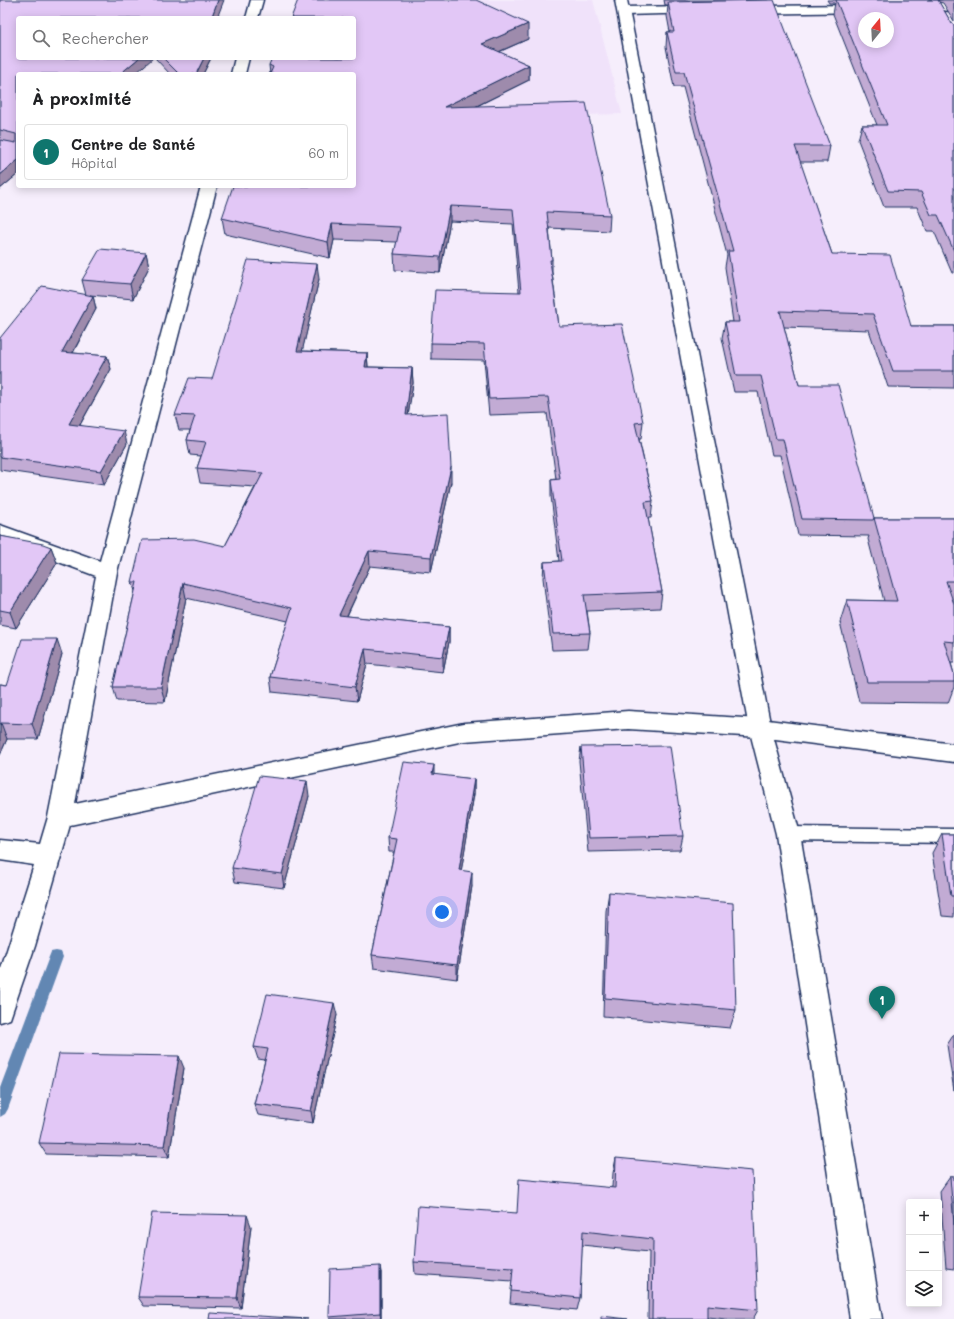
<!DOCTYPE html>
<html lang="fr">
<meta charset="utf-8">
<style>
body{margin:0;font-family:Mali,sans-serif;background:#f6f6f6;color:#202124}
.controls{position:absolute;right:12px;bottom:12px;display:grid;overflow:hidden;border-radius:4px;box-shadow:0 2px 10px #0003}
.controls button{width:36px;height:36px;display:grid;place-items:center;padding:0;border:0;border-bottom:1px solid #e0e0e0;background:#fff;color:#202124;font:20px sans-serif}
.compass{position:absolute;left:858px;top:12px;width:36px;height:36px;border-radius:50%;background:#fff;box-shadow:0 2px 10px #0003;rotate:18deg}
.you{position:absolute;left:442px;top:912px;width:14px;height:14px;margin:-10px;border:3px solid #fff;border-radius:50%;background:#1a73e8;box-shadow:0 0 0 6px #1a73e833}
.badge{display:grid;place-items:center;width:26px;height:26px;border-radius:50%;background:#0f766e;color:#fff;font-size:13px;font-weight:700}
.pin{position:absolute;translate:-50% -33px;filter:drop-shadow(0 1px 2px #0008)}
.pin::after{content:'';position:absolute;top:21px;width:14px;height:12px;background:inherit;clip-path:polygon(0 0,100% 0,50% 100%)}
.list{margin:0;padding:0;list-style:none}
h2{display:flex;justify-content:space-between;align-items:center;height:52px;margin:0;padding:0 16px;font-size:17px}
h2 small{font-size:13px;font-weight:400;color:#757577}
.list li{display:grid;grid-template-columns:26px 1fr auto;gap:12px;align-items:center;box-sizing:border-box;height:56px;margin:0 8px 8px;padding:0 8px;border:1px solid #e0e0e0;border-radius:4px}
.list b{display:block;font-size:15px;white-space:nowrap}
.list p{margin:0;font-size:13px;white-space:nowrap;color:#757577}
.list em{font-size:13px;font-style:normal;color:#757577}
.icon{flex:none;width:22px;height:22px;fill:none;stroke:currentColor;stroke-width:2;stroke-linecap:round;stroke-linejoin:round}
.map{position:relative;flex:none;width:954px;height:1319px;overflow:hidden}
.search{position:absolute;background:#fff;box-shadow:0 2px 10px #0003;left:16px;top:16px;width:340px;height:44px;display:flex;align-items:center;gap:10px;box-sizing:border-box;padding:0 14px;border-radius:4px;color:#757577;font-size:15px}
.panel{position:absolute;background:#fff;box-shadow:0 2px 10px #0003;left:16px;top:72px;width:340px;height:116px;border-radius:4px}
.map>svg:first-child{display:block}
.built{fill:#f0e2fa}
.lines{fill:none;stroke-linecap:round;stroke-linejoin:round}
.stream{fill:#6287b3;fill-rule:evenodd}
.lane-casing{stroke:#1b2f5e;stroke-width:3}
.street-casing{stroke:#1b2f5e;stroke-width:3}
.secondary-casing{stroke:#1b2f5e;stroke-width:3}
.lane{fill:#fff;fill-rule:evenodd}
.street{fill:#fff;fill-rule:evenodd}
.secondary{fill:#fff;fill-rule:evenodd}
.wall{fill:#c2abd4;stroke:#1b2f5e}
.shaded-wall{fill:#9e8bac;stroke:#1b2f5e}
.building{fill:#e2c7f6;stroke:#1b2f5e;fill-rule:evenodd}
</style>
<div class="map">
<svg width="954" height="1319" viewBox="0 0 954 1319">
<rect width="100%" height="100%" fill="#f6eefc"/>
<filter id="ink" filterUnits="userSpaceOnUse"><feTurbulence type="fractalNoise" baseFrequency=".025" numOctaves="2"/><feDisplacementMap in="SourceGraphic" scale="8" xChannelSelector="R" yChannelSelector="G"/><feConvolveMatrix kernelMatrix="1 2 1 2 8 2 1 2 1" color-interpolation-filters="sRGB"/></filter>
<g filter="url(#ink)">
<path class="built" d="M377,0H593L622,114L459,118Z"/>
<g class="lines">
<path class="stream" d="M56,951L61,952L63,957L8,1109L5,1114L0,1117V1088L49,957L51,952Z"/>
<defs>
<path id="lane" d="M788,827L954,829V843L788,841L782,839L779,834L782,829Z"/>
<path id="street" d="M251,0H263L258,18H246Z
M929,0H941L943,3H954V11L934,10Z
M864,5L869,6L870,9L869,12L747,14L742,13L741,10L742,7L747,6Z
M696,6L701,7L702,10L701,13L624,15L619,14L618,11L619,8L624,7Z
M235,58H249L245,74H231Z
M201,186H217L117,572L75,804L464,723L628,711L760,719L954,744V762L760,737L628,729L464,741L70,825L35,946L13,1010L10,1019L0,1022V972L34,865L0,860V840L40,844L48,817L96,576L0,540V525L100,561Z"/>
<path id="secondary" d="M615,0H627L771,728L800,834L882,1319H850L776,834L749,728Z"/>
</defs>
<use href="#lane" class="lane-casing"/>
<use href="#street" class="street-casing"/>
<use href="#secondary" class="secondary-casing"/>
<use href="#lane" class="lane"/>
<use href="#street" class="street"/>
<use href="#secondary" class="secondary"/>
</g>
<path class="wall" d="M0,0L220,16V18H18V174L0,189Z
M664,0H768L830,146L827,162H800L832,254L911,326H954V388L888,387L869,330L784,327L799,385L874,518H954V602H953L954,604V663H951L954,674V687L948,703L859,702L840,622L847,600L884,601L868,539L869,536L798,535L780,455H772L758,392H734L722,338L725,322H733L725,267L727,255L683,87H674L666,47L667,32H670L667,16L668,5H665Z
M827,0H954V21L943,3L939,2L952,24L954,25V273H952L934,231H927L917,207H884L858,140L862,125H877L833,14L835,3H829Z
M528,39L499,52L529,65V80L477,106L610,215L609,231L549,228L552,260V272L559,326L643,422L641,439H639L653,501L651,518H648L662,592L660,608L587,611L590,633L588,649L552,650L543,578L544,562L559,561L551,496V480L556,479L547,413L489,415L484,360L431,359V343L519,292L513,224L450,221L440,273L395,270L394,254L397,242L334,240L330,258L225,234L222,218L354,186L270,74L269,65Z
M155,58H211L203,74H170Z
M146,253L149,267L133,299L90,295L93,296L96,309L73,353L107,356L111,369L80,425L127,444L104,485L0,470V338L86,295L82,280Z
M319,279L302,351L367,353L368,367L412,368L413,383L408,415L451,482L431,572L370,566L347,616L449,627V642L443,672L367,664L357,701L272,692L270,677L288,621L186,598L165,702L117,701L113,687L135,591L132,582L225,546L255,487L200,483L197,468L201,456L190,455L187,440L190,430H179L175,415Z
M0,536L51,547L57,563L16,628L0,625Z
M62,654L38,739H7L0,755V684L7,685Z
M581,747L683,836L680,850L588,852L579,761Z
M434,775L474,779V794L461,871L472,886L457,979L374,968L372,955L394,852H389L388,838Z
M309,796L284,888L235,882L232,868Z
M942,834H954V917L942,916L932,853Z
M609,892L736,1010L730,1028L603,1016L606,911Z
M337,1015L313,1123L258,1115L254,1104L265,1060L258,1059L254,1047Z
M954,1034V1091L947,1045Z
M184,1068L169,1157L46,1154L39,1143Z
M616,1158L758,1310L753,1319H726L707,1317V1319H648L649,1252L582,1245L580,1298L577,1310L510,1303L512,1281L415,1274L414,1262L517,1213L612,1187L613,1173Z
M950,1177H954V1269L946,1268L940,1191Z
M251,1226L241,1308L144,1306L138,1297Z
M381,1272V1318L366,1319H330L329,1317Z"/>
<path class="shaded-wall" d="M218,0H224L217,18L212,16Z
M528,24V39L482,59V44Z
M139,58H153L135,74H120Z
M204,58H211L203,74H196Z
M529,65V80L444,122V107Z
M18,160V174L0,189V175Z
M450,206V221L440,273V257Z
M332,224L334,240L330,258L328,242Z
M146,253L149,267L133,299L130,284Z
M317,264L319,279L299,365L297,351Z
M93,296L96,309L66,365L62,352Z
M367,353L368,368L365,367Z
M107,356L111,369L73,437L69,424Z
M412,368L413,383L406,430V415Z
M124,431L127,444L104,485L101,471Z
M451,467V482L431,572V557Z
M51,547L57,563L16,628L10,612Z
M369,551L370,566L340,630L339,615Z
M183,583L186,598L165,702L161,687Z
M449,627V642L443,672V657Z
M57,639L62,654L38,739L32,724Z
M365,649L367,664L357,701L355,687Z
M1,723L7,739L0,755V725Z
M434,765V780L432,774Z
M474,779V794L459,884V870Z
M307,781L309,796L284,888L282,874Z
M472,872V886L457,979V965Z
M334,1003L337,1015L313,1123L311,1111Z
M179,1056L184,1068L169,1157L164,1146Z
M247,1215L251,1226L241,1308L237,1298Z
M380,1266L381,1272V1318L380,1313Z"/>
<path class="building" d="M0,0H218L212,16H220L219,18H18V58H139L120,74H18V160L0,175V140L16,143V134L0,130Z
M298,0H476L528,24L482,44L529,65L444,107L586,103L610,215L547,212L552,260H550L559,326L622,324L643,422L635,423L653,501L645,502L662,592L584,595L590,633L553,634L544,562L562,561L551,480L560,479L548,397L489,399L484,344L431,343L435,290L521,292L513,209L450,206L440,257L394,254L400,227L332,224L328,242L222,218L233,186H354V74H270L273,67L269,65L272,58H354V18H291Z
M774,0L830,146H795L832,254L890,255L911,326H954V371H893L873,314L780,311L799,385H838L874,518L873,520L802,519L783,439H776L761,376H736L725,322H739L728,251H733L684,72H676L667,32H674L668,2Z
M836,0H938L952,24L954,25V251L938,215H931L921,192L888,191L862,125H887ZM864,18H888V42H864Z
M163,58H204L196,74H179Z
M100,249L146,253L130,284L82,280Z
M248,260L317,264L297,351L367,353L365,367L412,368L406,415L448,413L451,467L431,557L369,551L339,615L449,627L443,657L365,649L355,687L270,677L292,608L183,583L161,687H113L137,582H132L142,540L194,539L225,546L263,473L197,468L206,442L187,440L195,416L175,415L189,378L212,379Z
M42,286L93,296L62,352L107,356L69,424L124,431L101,471L0,457V338Z
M874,518H954V581H946L954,604V642L944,641L954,674V682H867L847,600L897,601Z
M0,536L43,544L51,547L10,612L0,610Z
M22,639H57L32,724L1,723L0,725V684L7,685Z
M670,746L683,836L589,838L581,747Z
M404,762L434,765L432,774L474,779L459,870L472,872L457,965L372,955L397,839L388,838Z
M259,776L307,781L282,874L232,868Z
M942,834H954V896H951Z
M609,892L733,903L736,1010L605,998Z
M267,994L334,1003L311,1111L254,1104L268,1049L254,1047Z
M59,1054L179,1056L164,1146L39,1143Z
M616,1158L752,1171L758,1310L707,1305V1319H652L653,1239L583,1231L580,1298L511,1291L513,1268L414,1262L418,1206L517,1213L519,1179L615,1188Z
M950,1177H954V1225Z
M152,1213L247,1215L237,1298L138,1297Z
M380,1266V1313L329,1317L330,1269Z
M210,1313L308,1319H209Z
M601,1316L628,1319H601Z"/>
</g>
</svg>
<div class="controls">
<button>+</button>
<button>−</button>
<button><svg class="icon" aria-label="layers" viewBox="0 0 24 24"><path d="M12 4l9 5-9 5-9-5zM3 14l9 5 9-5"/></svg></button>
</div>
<svg class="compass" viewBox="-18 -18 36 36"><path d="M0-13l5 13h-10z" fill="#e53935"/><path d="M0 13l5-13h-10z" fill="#757577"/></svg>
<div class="you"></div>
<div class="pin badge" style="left:882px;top:1019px">1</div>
<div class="search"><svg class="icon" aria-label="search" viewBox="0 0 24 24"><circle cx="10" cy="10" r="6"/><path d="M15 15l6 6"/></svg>Rechercher</div>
<section class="panel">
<h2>À proximité<small></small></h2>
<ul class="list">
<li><span class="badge">1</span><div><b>Centre de Santé</b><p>Hôpital</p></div><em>60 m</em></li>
</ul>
</section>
</div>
